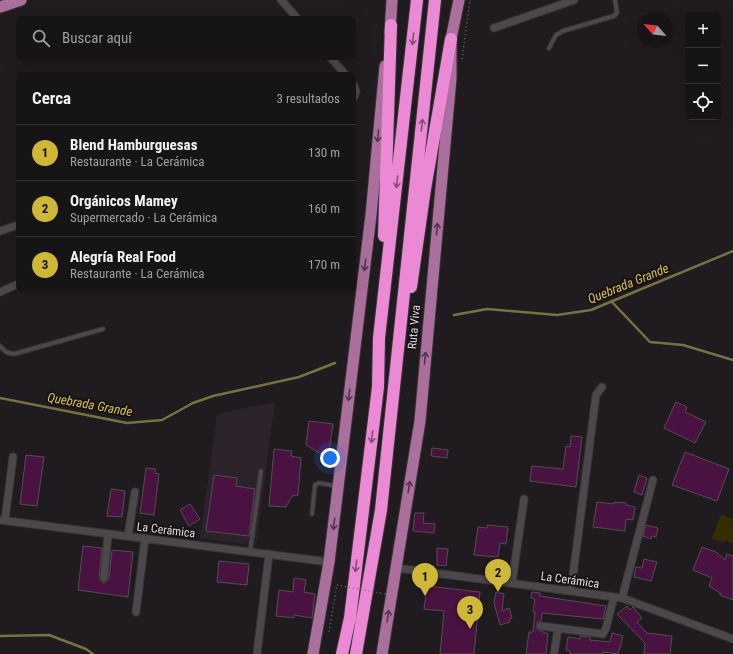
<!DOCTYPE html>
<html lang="es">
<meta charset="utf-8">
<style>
body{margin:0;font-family:"Roboto Condensed",sans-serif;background:#242123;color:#f1f3f6}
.controls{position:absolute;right:12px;top:12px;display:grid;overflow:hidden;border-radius:6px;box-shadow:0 4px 16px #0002}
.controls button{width:36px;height:36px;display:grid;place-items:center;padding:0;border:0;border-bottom:1px solid #363335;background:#171416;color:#f1f3f6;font:20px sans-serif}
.compass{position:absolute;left:637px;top:12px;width:36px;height:36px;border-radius:50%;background:#171416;box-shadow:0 4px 16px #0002;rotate:297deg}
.you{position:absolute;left:330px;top:458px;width:14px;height:14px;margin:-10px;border:3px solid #fff;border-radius:50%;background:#1a73e8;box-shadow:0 0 0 6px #1a73e833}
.badge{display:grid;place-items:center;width:26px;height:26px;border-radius:50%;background:#cfb837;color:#111;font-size:13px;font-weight:700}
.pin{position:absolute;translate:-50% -33px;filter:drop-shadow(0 1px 2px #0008)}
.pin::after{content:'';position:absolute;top:21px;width:14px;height:12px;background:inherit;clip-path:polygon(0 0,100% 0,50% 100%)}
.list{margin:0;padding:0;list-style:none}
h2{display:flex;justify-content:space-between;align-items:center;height:52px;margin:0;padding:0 16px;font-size:17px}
h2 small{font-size:13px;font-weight:400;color:#9e9ea1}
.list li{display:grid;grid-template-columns:26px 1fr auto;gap:12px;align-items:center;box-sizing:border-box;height:56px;padding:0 16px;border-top:1px solid #363335}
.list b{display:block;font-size:15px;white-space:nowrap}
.list p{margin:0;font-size:13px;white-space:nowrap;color:#9e9ea1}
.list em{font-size:13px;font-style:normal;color:#9e9ea1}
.icon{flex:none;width:22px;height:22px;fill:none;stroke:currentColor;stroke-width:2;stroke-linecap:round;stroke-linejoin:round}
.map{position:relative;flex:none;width:733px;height:654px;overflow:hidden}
.search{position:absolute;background:#171416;box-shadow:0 4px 16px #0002;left:16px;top:16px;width:340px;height:44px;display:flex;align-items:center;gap:10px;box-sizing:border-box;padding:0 14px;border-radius:6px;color:#9e9ea1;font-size:15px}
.panel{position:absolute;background:#171416;box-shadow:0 4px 16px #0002;left:16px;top:72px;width:340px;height:220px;border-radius:6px}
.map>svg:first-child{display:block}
.built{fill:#2c2229}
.green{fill:#362e03}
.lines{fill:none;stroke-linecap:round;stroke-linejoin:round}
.stream{stroke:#7a7142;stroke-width:2.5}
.building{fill:#4a1240;stroke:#544e52}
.lane-casing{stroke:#383537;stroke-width:5.5}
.street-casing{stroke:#383537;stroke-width:9}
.primary-casing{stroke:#383537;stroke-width:13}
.highway-casing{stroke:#383537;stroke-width:14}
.path{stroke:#6e6b6d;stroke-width:1.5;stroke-dasharray:1 3;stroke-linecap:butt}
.lane{stroke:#4c474b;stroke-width:3.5}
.street{stroke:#4c474b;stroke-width:7}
.primary{stroke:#ab6f9e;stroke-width:11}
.highway{stroke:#eb89d5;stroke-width:12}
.path-bridge{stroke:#6e6b6d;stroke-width:1.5;stroke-dasharray:1 3;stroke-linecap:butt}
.oneway{stroke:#804e75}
.oneway2{stroke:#52374c}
.labels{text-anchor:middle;stroke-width:4;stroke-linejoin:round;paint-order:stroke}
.street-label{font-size:12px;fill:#dddadc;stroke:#161215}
.water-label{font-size:13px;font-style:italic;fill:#d6c253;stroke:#161215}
</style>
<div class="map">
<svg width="733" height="654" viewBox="0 0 733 654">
<rect width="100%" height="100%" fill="#1f1b1e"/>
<path class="built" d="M275,402L256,546L200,538L217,414Z"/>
<path class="green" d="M721,515L733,519L729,529L733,523V544L725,540L724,543L712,538Z"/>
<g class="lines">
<path class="stream" d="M611,301L650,342L683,345L733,360
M454,315L487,309L557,315L591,310L733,251
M0,398L127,423L162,420L193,403L213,396L299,377L335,363
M0,636L49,635L86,649L93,654"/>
</g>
<path class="building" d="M676,402L687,407L685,412L706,422L695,443L664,428Z
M309,421L333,424L328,458L306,445Z
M571,436L582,437L576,487L530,481L532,466L563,469L566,446L570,447Z
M432,448L448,450L447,458L431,456Z
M274,449L292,451L291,456L301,458L298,495L292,496L286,507L269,506Z
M685,452L729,469L717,501L672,485Z
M26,455L44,457L37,506L20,504Z
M146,468L156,469L155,473L159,474L154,515L140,513Z
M214,475L237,478L236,486L255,489L249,536L206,531Z
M639,475L647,478L642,495L634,492Z
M111,489L125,491L122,517L107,516Z
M597,502L614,504V502L626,503V505L635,507L633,520L626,519L625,531L593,527Z
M190,504L200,519L189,526L180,510Z
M415,513H424L423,523L435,524L434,533L413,531Z
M487,525L508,527L506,544L500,543L498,557L474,555L478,527L487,528Z
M646,525L658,528L656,537L652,536L651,539L643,536Z
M83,546L102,548L99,578L103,583L106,582L109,579L112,550L133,552L128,597L78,590Z
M702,547L716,552L725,560L727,554L733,556V600L720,595V593L709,586L712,578L693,570Z
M437,548L448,549L446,566L437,565Z
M644,559L657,562L651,581L634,577L636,567L642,568Z
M219,561L249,564L247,585L217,582Z
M294,578L306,580L304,592L315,594L312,618L294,615V618L276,616L279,590L293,592Z
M427,586L480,592L474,654H440L444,611L424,609Z
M496,592L504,594L502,611L509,608L512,618L509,619L510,622L500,625L494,603Z
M532,592L540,593V596L606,606L603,619L542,613L541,621L537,623L536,626L538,630L548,634L546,654H526L529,632H533L535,612H533L535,599L531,598Z
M627,606L630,610L633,607L642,618L637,622L647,633L672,636L670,654H644L645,643L617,614Z
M612,633L623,636L618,654L603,652V654H570V651L566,650L568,637L580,639V636L590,637V640L610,642Z"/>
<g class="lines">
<defs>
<path id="lane" d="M549,48L556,35L563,31L614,16L617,13L615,0
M0,346L6,352L14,354L103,329
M312,514L315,485L319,483L336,486
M250,552L261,471"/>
<path id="street" d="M281,0L297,18
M494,28L574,0
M331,58L345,74
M354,85L356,92L354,97
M0,231L18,225
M0,292L18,284
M0,520L329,562
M5,520L13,457
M128,536L135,492
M397,568L622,598L733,639
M104,578L108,534
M512,583L524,499
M571,591L596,395L602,387
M622,598L653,480
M136,612L145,538
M541,626L603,634L606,628L614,597
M257,654L269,554
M554,654L558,628"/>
<path id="primary" d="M0,7L21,0
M390,33L392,0
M313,654L329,562L371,215L385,66
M382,654L420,421L451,78V39L459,0"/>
<path id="highway" d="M384,236L391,25
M411,287L425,189L451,39
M342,654L350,618L378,387L379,338L417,0
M356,654L381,510L435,0"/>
</defs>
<use href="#lane" class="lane-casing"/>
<use href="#street" class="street-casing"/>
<use href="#primary" class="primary-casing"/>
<use href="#highway" class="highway-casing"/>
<path class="path" d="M462,59L470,0
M329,632L337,585"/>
<use href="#lane" class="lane"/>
<use href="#street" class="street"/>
<use href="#primary" class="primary"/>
<use href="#highway" class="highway"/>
<path class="path-bridge" d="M337,585L385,594"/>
</g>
<defs><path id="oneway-shaft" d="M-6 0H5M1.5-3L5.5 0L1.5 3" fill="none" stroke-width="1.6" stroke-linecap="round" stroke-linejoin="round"/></defs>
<g class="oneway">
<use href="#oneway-shaft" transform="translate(413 39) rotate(96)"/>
<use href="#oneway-shaft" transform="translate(422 125) rotate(-84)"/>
<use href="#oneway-shaft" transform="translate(397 182) rotate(96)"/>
<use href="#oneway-shaft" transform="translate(372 437) rotate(97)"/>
<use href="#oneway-shaft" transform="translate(356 566) rotate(97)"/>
</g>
<g class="oneway2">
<use href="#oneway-shaft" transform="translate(378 136) rotate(95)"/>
<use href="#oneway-shaft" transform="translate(437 229) rotate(-85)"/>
<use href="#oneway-shaft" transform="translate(365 265) rotate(97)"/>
<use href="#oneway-shaft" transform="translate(425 358) rotate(-85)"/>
<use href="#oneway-shaft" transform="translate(349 395) rotate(97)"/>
<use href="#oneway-shaft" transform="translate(409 487) rotate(-81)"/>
<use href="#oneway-shaft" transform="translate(334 524) rotate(97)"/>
<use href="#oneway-shaft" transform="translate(388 616) rotate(-81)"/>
</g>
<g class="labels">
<g class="street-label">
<text transform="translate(414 327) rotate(-85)" y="4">Ruta Viva</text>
<text transform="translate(166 530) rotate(7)" y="4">La Cerámica</text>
<text transform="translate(570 580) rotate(8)" y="4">La Cerámica</text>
</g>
<g class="water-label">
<text transform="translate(628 283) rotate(-22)" y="5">Quebrada Grande</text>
<text transform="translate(90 404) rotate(10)" y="5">Quebrada Grande</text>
</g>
</g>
</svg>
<div class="controls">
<button>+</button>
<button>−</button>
<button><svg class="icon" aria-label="locate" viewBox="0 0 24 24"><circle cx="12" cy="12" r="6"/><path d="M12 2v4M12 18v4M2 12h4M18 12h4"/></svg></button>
</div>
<svg class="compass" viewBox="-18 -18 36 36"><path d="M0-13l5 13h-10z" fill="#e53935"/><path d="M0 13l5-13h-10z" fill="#9e9ea1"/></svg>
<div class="you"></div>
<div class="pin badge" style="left:425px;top:596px">1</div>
<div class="pin badge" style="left:498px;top:592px">2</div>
<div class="pin badge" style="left:470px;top:629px">3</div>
<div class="search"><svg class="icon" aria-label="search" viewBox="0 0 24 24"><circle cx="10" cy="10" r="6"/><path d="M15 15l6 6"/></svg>Buscar aquí</div>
<section class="panel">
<h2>Cerca<small>3 resultados</small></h2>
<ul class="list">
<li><span class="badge">1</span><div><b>Blend Hamburguesas</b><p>Restaurante · La Cerámica</p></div><em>130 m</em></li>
<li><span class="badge">2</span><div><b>Orgánicos Mamey</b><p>Supermercado · La Cerámica</p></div><em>160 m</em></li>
<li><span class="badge">3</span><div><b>Alegría Real Food</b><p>Restaurante · La Cerámica</p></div><em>170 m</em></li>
</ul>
</section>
</div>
